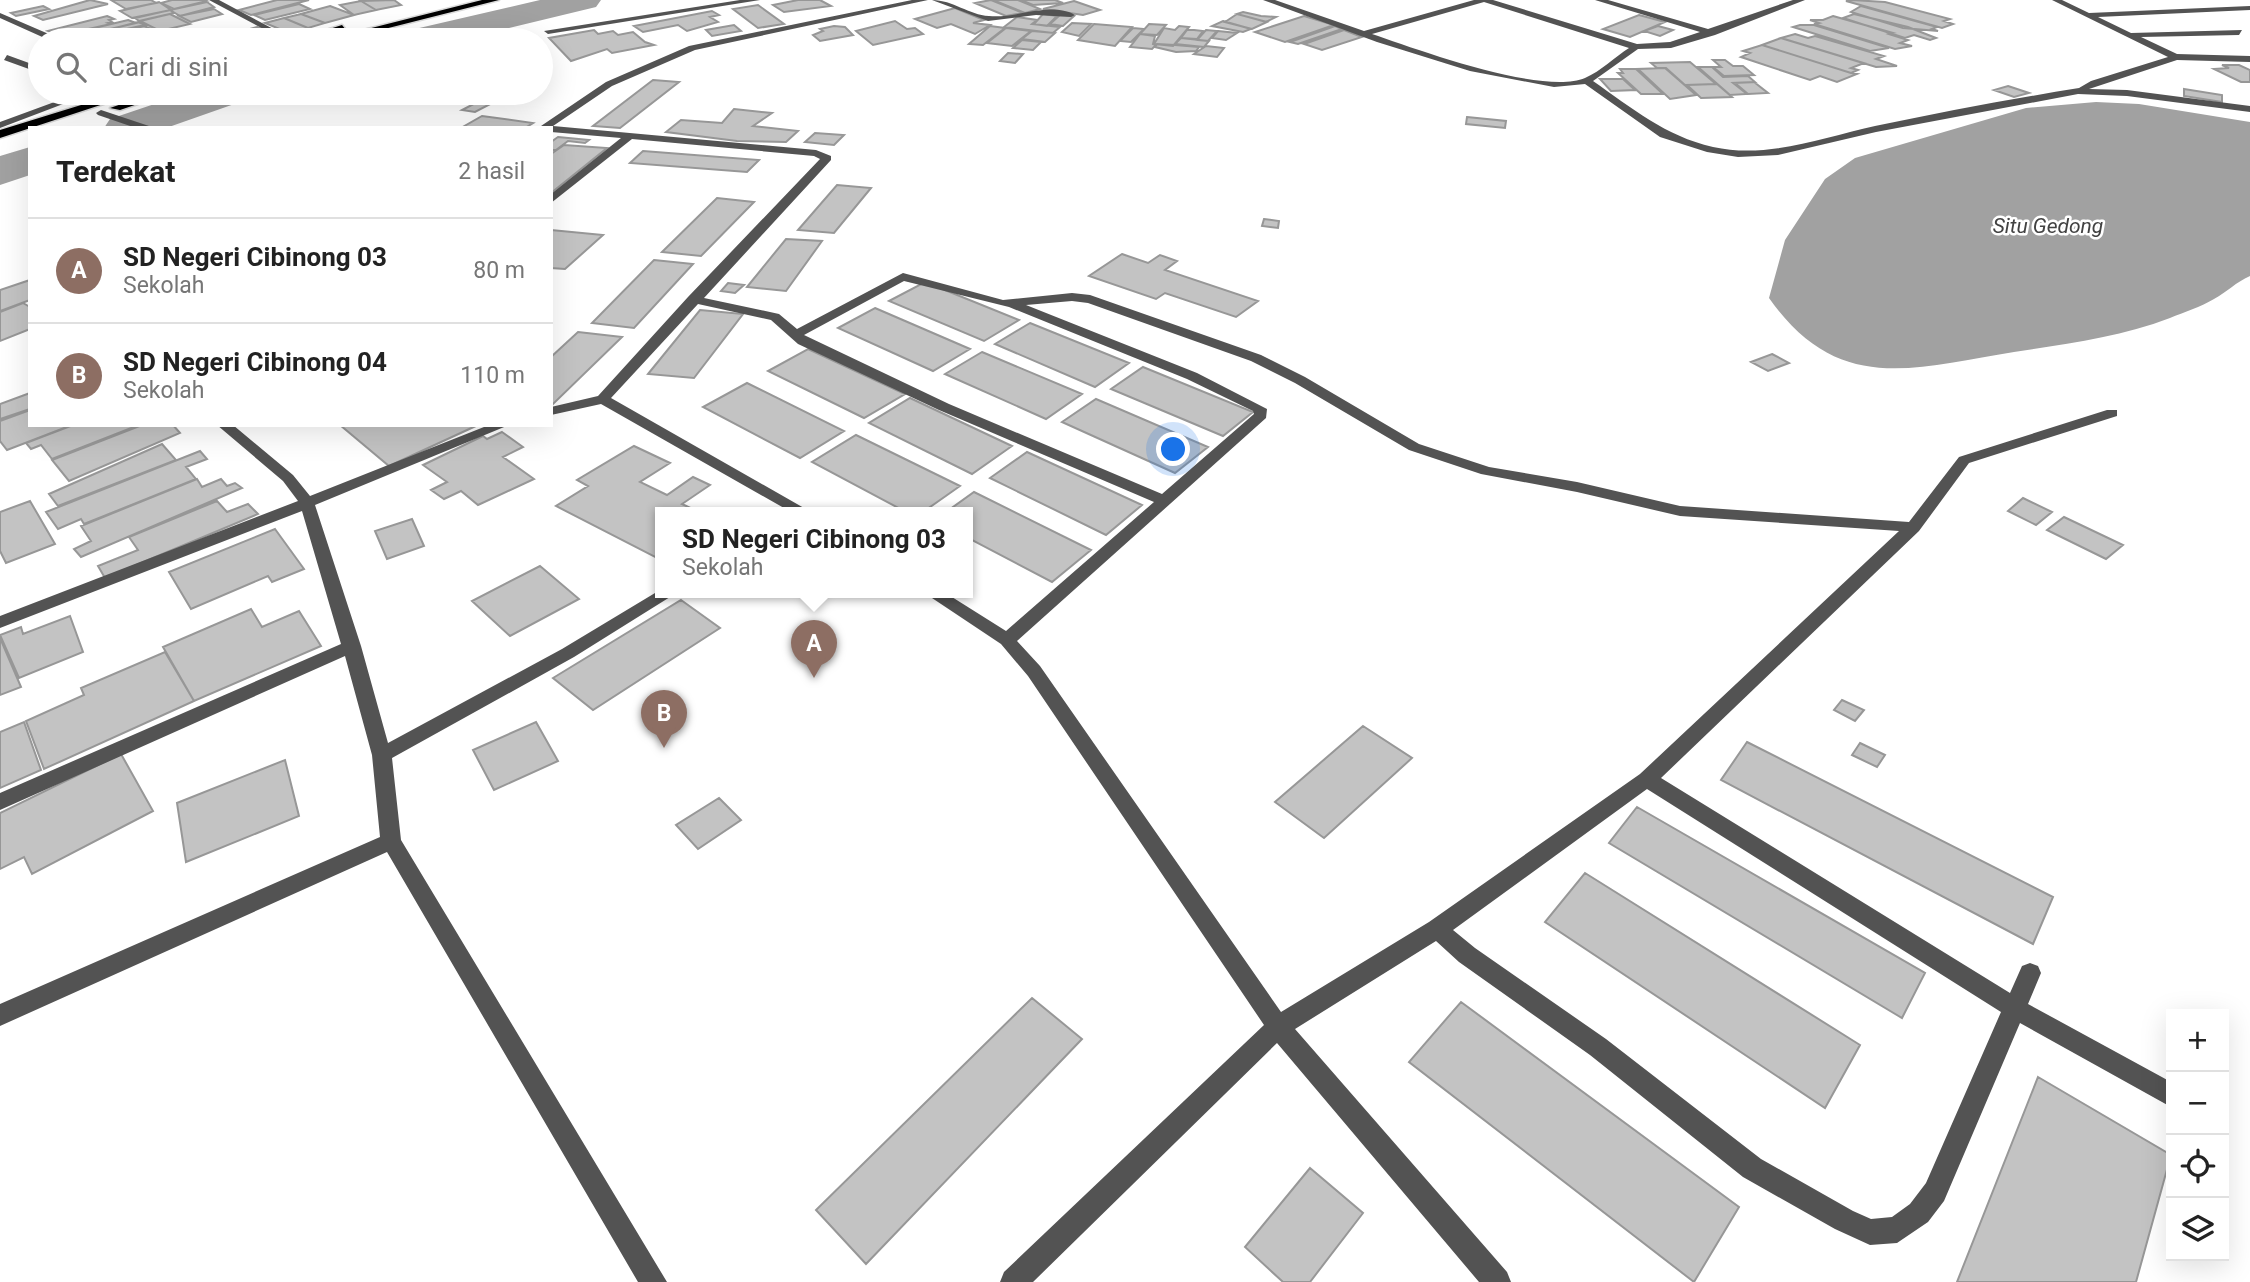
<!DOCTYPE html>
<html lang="id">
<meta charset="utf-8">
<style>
body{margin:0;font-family:Roboto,sans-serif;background:#f2f2f2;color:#222}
.controls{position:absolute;right:21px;bottom:21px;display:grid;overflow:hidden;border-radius:0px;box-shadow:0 7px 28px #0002}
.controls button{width:63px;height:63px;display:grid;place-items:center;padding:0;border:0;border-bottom:2px solid #e0e0e0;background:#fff;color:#222;font:35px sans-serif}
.you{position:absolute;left:1174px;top:450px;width:24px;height:24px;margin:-18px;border:5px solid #fff;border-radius:50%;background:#1a73e8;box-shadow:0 0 0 10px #1a73e833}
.badge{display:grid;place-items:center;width:46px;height:46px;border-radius:50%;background:#db2777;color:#fff;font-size:23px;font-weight:700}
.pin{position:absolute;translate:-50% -58px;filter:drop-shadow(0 2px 4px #0008)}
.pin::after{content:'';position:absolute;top:37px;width:24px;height:21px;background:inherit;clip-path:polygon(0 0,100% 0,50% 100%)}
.popup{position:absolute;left:655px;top:507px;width:318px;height:91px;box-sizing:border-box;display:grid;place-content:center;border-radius:0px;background:#fff;filter:drop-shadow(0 2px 5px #0005);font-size:23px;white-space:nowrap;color:#767676}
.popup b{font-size:26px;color:#222}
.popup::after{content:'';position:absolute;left:50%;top:100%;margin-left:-14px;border:14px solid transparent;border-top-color:#fff}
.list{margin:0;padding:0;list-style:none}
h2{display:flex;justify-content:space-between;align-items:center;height:91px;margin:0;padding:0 28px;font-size:30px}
h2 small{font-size:23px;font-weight:400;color:#767676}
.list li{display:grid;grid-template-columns:46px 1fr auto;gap:21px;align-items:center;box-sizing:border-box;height:105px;padding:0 28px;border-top:2px solid #e0e0e0}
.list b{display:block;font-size:26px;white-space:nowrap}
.list p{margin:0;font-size:23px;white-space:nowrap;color:#767676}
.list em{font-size:23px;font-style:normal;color:#767676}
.icon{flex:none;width:38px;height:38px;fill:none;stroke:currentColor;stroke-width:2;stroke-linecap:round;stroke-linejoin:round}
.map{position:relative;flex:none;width:2250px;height:1282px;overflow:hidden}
.search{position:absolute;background:#fff;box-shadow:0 7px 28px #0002;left:28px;top:28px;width:525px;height:77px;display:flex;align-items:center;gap:18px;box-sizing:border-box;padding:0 24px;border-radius:38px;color:#767676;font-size:26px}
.panel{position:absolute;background:#fff;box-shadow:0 7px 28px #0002;left:28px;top:126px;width:525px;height:301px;border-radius:0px}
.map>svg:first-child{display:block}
.water{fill:#a1a1a1}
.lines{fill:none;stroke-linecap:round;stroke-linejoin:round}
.river{fill:#a1a1a1;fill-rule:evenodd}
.building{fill:#c3c3c3;stroke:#979797;stroke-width:2}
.highway-casing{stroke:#dbdbdb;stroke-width:3}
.minor{fill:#535353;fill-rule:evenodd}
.highway{fill:#000;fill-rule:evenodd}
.labels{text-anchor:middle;stroke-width:5;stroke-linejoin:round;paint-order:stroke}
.far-water-label{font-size:21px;font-style:italic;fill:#424242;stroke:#fff}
</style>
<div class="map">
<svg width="2250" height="1282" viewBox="0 0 2250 1282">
<rect width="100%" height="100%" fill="#fff"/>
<path class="water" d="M2096,102L2139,104L2250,122V276C2236,282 2227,292 2214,299C2201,307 2184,312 2170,318C2120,337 2067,344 2014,352C1914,368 1838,396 1769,298L1785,240L1825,179L1855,158L2026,108Z"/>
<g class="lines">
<path class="river" d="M540,0H601L596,7L460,40H397L402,32Z
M187,93H246L240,102L166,128H104L110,119Z
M30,147V175L0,185V156Z"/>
</g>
<path class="building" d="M90,0L108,4L43,20L34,16Z
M111,0H151L156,3L126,9Z
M172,0H205L207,1L174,9L161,3Z
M277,0H309L251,15L239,10Z
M394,0L401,5L376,10L361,1Z
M798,0H820L831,6L784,12L773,5Z
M991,0L1023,13L1006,16L975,3Z
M993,0H1018L1040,9L1025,13Z
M1021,0H1055L1063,3L1033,5Z
M1852,0L1885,2L1950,19L1944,21L1953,24L1942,28L1846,1Z
M361,1L376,10L354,15L340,5Z
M1074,1L1100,10L1083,15L1043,9Z
M159,2L171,10L132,18L120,11Z
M207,2L214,7L180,16L170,10Z
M299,4L310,9L265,20L254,15Z
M758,5L784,24L758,28L733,9Z
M43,6L49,9L16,16L11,13Z
M330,6L354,15L325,23L301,14Z
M1861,6L1937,27L1932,29L1938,31L1903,28L1851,12Z
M955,8L984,20L973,23L990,25L975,34L951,24L937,28L915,19Z
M214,9L222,14L191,22L179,16Z
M170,10L174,13L139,21L135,18Z
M712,11L719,15L710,17L718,22L687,31L678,25L643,32L634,26Z
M1243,12L1261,16L1276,17L1266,22L1237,14Z
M170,14L190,24L160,31L140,21Z
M301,14L325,23L308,28L284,18Z
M1043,14L1057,16L1047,26L1034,24Z
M1237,14L1267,22L1252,29L1225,22Z
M1854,14L1908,27L1936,38L1930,40L1914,35L1905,38L1843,18Z
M1060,15L1074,16L1063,26L1050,24Z
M1639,15L1665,22L1630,37L1603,29Z
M107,16L114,19L109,20L112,22L108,23L111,24L75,32L56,34L48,31Z
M1304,16L1334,25L1285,42L1255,32Z
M1833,16L1893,33L1889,34L1908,40L1900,43L1912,46L1895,49L1814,24L1819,23L1810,20H1823Z
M1017,17L1037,20L1032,24L1060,27L1053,33L1004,27Z
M284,18L308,28L289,33L265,23Z
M128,20L136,23L93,33L86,30Z
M895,21L907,29L915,28L923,34L873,45L856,31Z
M1223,21L1251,29L1243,32L1212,26Z
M138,22L145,25L95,36L102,34L96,33Z
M1072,23L1091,24L1079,36L1062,32Z
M1094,24L1132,27L1115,46L1078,40Z
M1149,24L1166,25L1157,35L1140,34Z
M734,25L741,31L712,36L706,30Z
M1800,25H1814L1889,48L1870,51L1793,27Z
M144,26L154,30L116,40H91Z
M834,26L845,27L853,35L820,41L813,35L823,31L820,29Z
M990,26L1005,28L983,45L969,44Z
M1179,26L1189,27L1173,46L1154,44L1164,28L1175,30Z
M1335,26L1342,29L1298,44L1290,42Z
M1658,26L1673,30L1660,36L1644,31Z
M257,27L281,36L260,40L239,32Z
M1006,28L1031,31L1012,46L987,43Z
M1133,28L1144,29L1131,42L1120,41Z
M594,30L598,34L613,31L618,35L633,32L645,42L654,45L612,53L607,49L571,61L549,38Z
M1187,30H1194L1203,31L1197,39L1181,38Z
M1206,30L1217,31L1208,41L1197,40Z
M1344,30L1362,37L1322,50L1304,44Z
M153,31L161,34L136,40H118Z
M1032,31L1055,33L1045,42L1022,39Z
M1218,31L1237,33L1226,40L1212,38Z
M239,32L260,40L213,38Z
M1140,34L1155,36L1153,44L1156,45L1152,49L1130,47Z
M1795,34L1808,38L1815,36L1884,56L1876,59L1897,66L1876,67L1781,38Z
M1181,38L1209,41L1204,47L1175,44Z
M1781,38L1864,63L1851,68L1858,70L1851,73L1762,45Z
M1022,40L1041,42L1033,50L1013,48Z
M1157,44L1175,45L1199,47L1196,51L1176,52L1155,47Z
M1762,45L1851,73L1857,74L1837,82L1820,76L1810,80L1741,57L1750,53L1743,51Z
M1206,46L1224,48L1217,57L1194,54Z
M1008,53L1023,54L1015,63L1000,61Z
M1713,60H1725L1733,66H1743L1754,75L1724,76L1713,67H1721Z
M1690,62L1716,84L1685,85L1666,68H1657L1651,63Z
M2222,65H2239L2250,70V82H2241L2214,69L2229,68Z
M1698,67H1712L1723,77L1748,76L1755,82L1733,83L1747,94L1730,95Z
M1665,68L1696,95L1670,99L1638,69Z
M1620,69H1636L1663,94H1641L1618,73H1623Z
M1600,79H1623L1635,90L1611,91Z
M653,80L679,82L620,128L593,126Z
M1754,82L1768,93L1748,94L1735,83Z
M1717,84L1732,97L1701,98L1687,85Z
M2008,86L2029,93L2014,97L1994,90Z
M2184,89L2222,95V102L2184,96Z
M485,98L498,100L475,112L462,110Z
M734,109L772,113L753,126L798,131L786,142L737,141L666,132L681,120L722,123Z
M482,116L533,123L525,128H461Z
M1467,117L1506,121L1505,128L1466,124Z
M815,133L844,135L834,145L805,142Z
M558,137L589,140L585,143L568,141L556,150H551V142Z
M564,145L607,148L551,193V154Z
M643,151L759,160L747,172L630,163Z
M837,185L871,188L834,233L798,230Z
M717,198L754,202L701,256L662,252Z
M1264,219L1279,221L1278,228L1262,226Z
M551,230L603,235L565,269L551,268Z
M786,239L822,241L786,291L747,287Z
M1122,254L1148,263L1160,255L1177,261L1165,270L1258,301L1236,317L1165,293L1156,299L1089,276Z
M654,260L693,264L634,328L592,323Z
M30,280V300L0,311V290Z
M925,282L1019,320L984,341L889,301Z
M728,283L744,285L735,293L721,291Z
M23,303L30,307V329L0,341V312Z
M875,308L970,349L933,371L838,328Z
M700,310L743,314L694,378L648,374Z
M1030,323L1129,363L1095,387L995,344Z
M578,332L622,337L551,406V357Z
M808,349L905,394L864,418L768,371Z
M982,352L1082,394L1046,419L945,374Z
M1772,354L1789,363L1768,371L1751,362Z
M1143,367L1253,412L1223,436L1111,389Z
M747,383L844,431L800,458L703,407Z
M30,393V409L0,419V404Z
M910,398L1012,446L972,474L869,423Z
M1096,399L1208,447L1175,473L1062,422Z
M30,410V425H72L7,450L0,441V421Z
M73,425H139L52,459L41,445L31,449L26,443Z
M142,425H173L180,433L69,481L52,460Z
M340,425H478L389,466Z
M502,432L523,447L503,457L534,479L478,505L461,491L444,499L431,490L447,482L423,465L483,436L487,439Z
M856,435L960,486L923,512H906L812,462Z
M162,444L176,460L58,506L49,494Z
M634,446L670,463L640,482L667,495L693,477L710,485L682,504L699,512H660L659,559L556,506L588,486L577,480Z
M200,451L207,459L186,467L196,479L84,524L81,519L58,529L46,512Z
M1027,452L1142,505L1106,535L990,478Z
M197,479L202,487L221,479L227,486L235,483L242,488L81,557L74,549L91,541L81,526Z
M974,492L1091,550L1052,582L968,538V512H946Z
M2023,498L2052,512L2036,525L2008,511Z
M30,501L55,544L6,563L0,551V512Z
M217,501L227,512L248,504L258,514L105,578L98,566L138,550L129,537Z
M2064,517L2123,545L2106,559L2047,530Z
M412,519L424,546L387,559L375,531Z
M275,529L304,569L272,582L268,576L191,609L169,572Z
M540,566L579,599L510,636L472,601Z
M681,600L720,628L593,710L553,678Z
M251,609L262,627L299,611L321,646L194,701L163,647Z
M70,616L83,652L19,678L0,635L21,627L23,634Z
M0,638L21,687L0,695Z
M165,652L194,701L44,769L26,721L84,695L81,688Z
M1842,700L1864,710L1855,721L1834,710Z
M24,722L41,770L0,788V732Z
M536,722L558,761L494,790L473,750Z
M1363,726L1412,758L1324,838L1275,802Z
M1747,742L2053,897L2033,944L1721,780Z
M1860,743L1885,755L1877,767L1852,755Z
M121,754L153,811L32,874L24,857L0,869V813Z
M285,760L299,816L186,862L177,803Z
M719,798L741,820L698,849L676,825Z
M1637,807L1925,973L1902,1018L1609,843Z
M1585,873L1860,1045L1825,1108L1545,922Z
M1032,998L1082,1039L866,1264L816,1210Z
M1461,1002L1739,1207L1694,1282L1409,1062Z
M2038,1077L2171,1155L2136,1282H1957Z
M1310,1168L1363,1213L1310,1282H1283L1245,1247Z"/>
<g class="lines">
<defs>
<path id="highway" d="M482,0H499L341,40H324Z
M342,25L346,30L310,40H295Z
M120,93H137L0,138V130Z
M153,93H170L120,110L110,108Z"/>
</defs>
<use href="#highway" class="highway-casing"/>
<path class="minor" d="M209,0H219L294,40H284Z
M740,0H760L548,34L544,31Z
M912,0H928L695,50L612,86L553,126L816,150L831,156V160L704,298L779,314L797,329L903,273L1003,300L1072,293L1090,295L1261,355L1305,377L1419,444L1489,467L1577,482L1680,506L1909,522L1959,457L2107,410H2117V416L1969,463L1919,531L1661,778L2010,993L2022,966L2030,963L2038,966L2041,973L2028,1004L2171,1082V1107L2020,1023L1944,1201L1928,1222L1897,1243L1870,1245L1835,1229L1743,1177L1590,1055L1459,962L1436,941L1295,1029L1507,1272L1511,1282H1479L1277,1043L1033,1282H1000L1004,1272L1264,1025L1028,676L1001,644L923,592H944L1006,631L1154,502L939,410L798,344L771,320L698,304L611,398L811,512H791L601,404L551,415V407L598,396L688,297L820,159L814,156L632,139L551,203V194L621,138L551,132V128H539L541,126L606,82L689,46ZM904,281L1009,307L1187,379L1253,411L1254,414L1162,494L949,404L804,335ZM1072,301L1088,303L1251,361L1295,383L1409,450L1481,474L1577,492L1680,516L1899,531L1640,774L1429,922L1281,1012L1040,666L1017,641L1266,418L1267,409L1197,373L1026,305ZM1647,789L2001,1012L1926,1183L1910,1204L1892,1217L1871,1219L1853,1211L1761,1159L1606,1039L1475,948L1453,930Z
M932,0C953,0 969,15 989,16C1016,19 1050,1 1075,15L1071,17L1036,15L988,21Z
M1263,0H1275L1364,31L1474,0H1493L1637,44L1670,42L1700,32L1595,0H1608L1708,29L1793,0H1805L1715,35L1671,48L1638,49L1593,81C1632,108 1665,136 1713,147C1767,159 1822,138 1875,126C1942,112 2011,99 2079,88L2091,81L2168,57L2052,0H2062L2089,13L2250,6V10L2098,17L2131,33L2242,30L2239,35L2141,37L2177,54L2250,56V62L2177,60L2089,89L2127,90L2250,106V112L2127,96L2078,94L1876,132L1778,155L1738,157L1707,152L1660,137L1585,84L1554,87L1470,71L1377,42ZM1484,2L1629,48C1615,57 1601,71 1585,78C1543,96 1416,49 1372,34Z
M0,13L58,38L59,40H49L0,18Z
M7,55L40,67V73L4,60Z
M79,93H92L0,128V122Z
M134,93H148L156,97L151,100Z
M101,110L149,126L151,128H136L98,115L96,113Z
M217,425H233L293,475L310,496L489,425H509L315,505L361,646L388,743L562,649L660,590L678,592L574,657L392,758L401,840L667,1282H638L387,852L0,1026V1004L380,837L372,755L345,656L0,810V793L341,644L302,511L0,628V616L298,501L283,481Z"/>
<use href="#highway" class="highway"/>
</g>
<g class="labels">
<g class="far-water-label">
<text x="2048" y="233">Situ Gedong</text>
</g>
</g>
</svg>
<div class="controls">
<button>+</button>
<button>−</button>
<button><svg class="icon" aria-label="locate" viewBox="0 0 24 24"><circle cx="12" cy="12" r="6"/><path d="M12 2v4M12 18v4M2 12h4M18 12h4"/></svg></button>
<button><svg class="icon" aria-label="layers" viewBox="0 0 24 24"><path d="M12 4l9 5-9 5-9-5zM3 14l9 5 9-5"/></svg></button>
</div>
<div class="you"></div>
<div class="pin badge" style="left:814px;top:678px;background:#8d6e63">A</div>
<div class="popup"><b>SD Negeri Cibinong 03</b>Sekolah</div>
<div class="pin badge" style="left:664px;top:748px;background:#8d6e63">B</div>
<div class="search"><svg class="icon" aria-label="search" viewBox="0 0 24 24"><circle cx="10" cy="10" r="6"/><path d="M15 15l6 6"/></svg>Cari di sini</div>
<section class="panel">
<h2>Terdekat<small>2 hasil</small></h2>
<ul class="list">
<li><span class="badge" style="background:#8d6e63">A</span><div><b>SD Negeri Cibinong 03</b><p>Sekolah</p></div><em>80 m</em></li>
<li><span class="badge" style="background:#8d6e63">B</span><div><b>SD Negeri Cibinong 04</b><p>Sekolah</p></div><em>110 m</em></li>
</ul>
</section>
</div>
